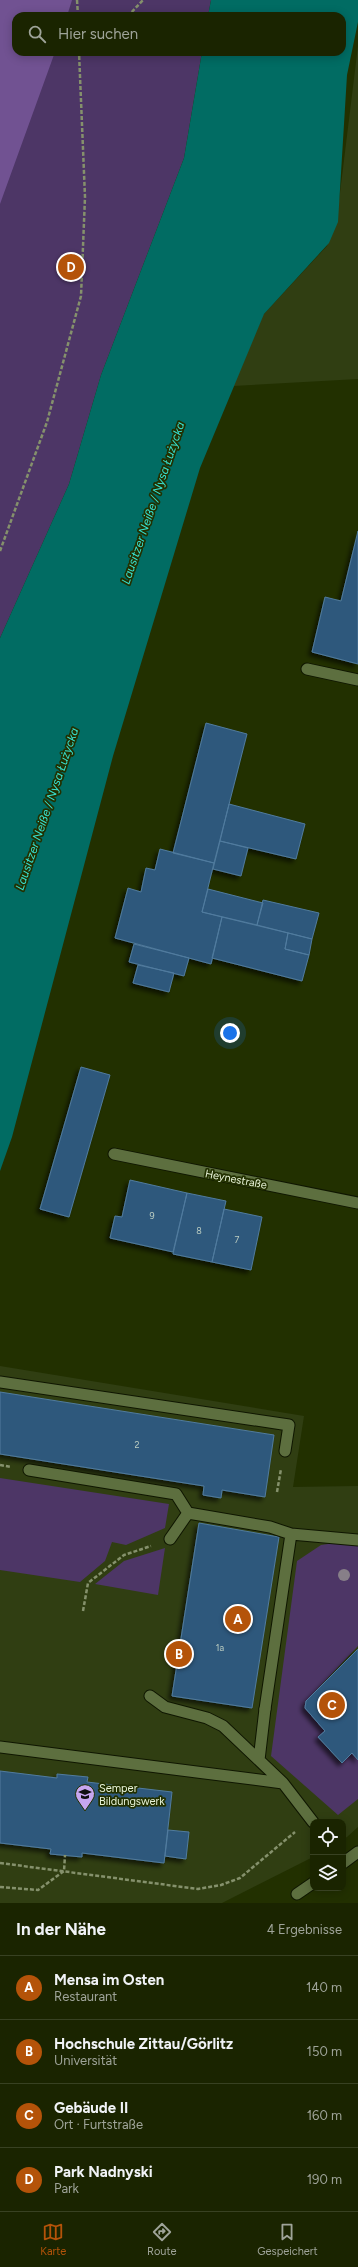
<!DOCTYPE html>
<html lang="de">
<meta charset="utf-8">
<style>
body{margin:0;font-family:Figtree,sans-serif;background:#27300f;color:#f1f3f6}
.controls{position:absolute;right:12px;bottom:12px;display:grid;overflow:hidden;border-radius:8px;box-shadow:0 2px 10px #0003}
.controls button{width:36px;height:36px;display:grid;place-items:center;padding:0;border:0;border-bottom:1px solid #384122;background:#1a2400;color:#f1f3f6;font:20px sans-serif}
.you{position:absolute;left:230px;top:1033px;width:14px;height:14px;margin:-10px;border:3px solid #fff;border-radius:50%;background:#1a73e8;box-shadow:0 0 0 6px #1a73e833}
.badge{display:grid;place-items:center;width:26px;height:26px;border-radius:50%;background:#b45309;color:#fff;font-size:13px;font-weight:700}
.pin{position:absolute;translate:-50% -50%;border:2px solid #fff;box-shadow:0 1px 4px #0006}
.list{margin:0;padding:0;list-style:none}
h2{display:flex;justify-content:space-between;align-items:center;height:52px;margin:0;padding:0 16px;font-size:17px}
h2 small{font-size:13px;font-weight:400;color:#9fa499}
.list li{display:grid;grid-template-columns:26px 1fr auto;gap:12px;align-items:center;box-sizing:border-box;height:64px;padding:0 16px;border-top:1px solid #384122}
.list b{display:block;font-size:15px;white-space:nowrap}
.list p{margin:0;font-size:13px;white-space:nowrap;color:#9fa499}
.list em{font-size:13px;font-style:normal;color:#9fa499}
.icon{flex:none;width:22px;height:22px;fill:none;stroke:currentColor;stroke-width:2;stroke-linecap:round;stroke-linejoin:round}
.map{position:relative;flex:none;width:358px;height:1903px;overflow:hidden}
.search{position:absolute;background:#1a2400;box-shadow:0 2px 10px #0003;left:12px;right:12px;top:12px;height:44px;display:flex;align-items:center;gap:10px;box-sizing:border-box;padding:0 14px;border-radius:12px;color:#9fa499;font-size:15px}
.sheet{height:308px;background:#1a2400}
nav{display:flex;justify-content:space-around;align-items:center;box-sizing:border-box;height:56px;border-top:1px solid #384122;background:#1a2400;font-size:11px;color:#9fa499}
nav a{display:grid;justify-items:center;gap:2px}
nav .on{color:#b45309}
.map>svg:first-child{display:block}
.built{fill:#303e12}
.green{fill:#4d3666}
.forest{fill:#715292}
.water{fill:#016c63}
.building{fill:#2f597b;stroke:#507b9f;filter:url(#shadow)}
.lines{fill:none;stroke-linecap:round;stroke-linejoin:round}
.service-casing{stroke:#0f1601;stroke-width:13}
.pedestrian-casing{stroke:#0f1601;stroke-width:13}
.minor-casing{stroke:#0f1601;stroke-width:13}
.path{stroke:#85916c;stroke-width:2.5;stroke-dasharray:4 2;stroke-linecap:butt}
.service{stroke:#5d6f3f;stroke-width:11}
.pedestrian{stroke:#5d6f3f;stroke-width:11}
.minor{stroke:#5d6f3f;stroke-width:11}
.tree{fill:#877f88}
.labels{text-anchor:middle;stroke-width:3.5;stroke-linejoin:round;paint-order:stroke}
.number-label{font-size:9px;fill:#baccc1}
.street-label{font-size:11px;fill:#e8f3d8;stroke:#223000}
.poi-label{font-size:11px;fill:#e8f3d8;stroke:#223000;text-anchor:start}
.water-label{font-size:12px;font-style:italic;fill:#37e2d1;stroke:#223000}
</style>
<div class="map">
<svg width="358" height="1903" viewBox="0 0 358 1903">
<defs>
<filter id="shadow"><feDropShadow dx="-3.5" dy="3.5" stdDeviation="2" flood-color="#0009"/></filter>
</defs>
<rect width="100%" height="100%" fill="#223000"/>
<path class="built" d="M358,46V379L233,386L263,315L327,246L339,201Z
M0,1366L304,1416L293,1487L358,1486V1827L347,1837L343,1839V1822H313V1857L222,1903H0Z"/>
<path class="green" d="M0,0H211L208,16H16V52H202L184,158L101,375L69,484L0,638Z
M0,1478L169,1504L165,1528L126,1545L112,1542L105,1561L80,1582L0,1570Z
M335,1543L358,1546V1646L306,1701L305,1708L325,1731L318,1737L341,1763L352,1753L358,1760V1799L338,1815L271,1756L297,1561L321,1545Z
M165,1548L158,1595L95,1584L124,1561Z"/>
<path class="forest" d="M0,0H72L67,16H16V52H55L0,204Z"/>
<path class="water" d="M211,0H358V22L347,75L338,222L329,243L264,314L200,468L113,756L12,1137L0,1171V638L69,484L101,375L184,158L202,52H342V16H208Z"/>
<path class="building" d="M358,531V664L312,652L325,597L341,601Z
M206,723L247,734L214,863L173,853Z
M229,804L305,824L296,859L220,841Z
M220,841L248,848L241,876L213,869Z
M160,849L214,863L202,912L222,917L211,964L115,938L128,888L141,892L146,868L155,870Z
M208,889L263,903L257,925L202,912Z
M263,900L319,913L312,939L257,925Z
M222,917L288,933L285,949L309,955L302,981L212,958Z
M288,933L312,939L309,955L285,949Z
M134,944L189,958L184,976L129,962Z
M138,965L174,973L169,992L133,983Z
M81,1067L110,1075L69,1217L40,1209Z
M130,1180L187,1193L173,1252L110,1238L115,1216L122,1217Z
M187,1193L226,1201L212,1262L173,1254Z
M224,1209L262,1217L251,1270L212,1262Z
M0,1392L274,1435L265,1497L222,1490L221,1498L203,1495L204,1486L0,1454Z
M199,1523L279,1537L252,1708L172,1696Z
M358,1649V1760L352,1753L342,1763L318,1737L325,1731L305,1708L306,1701Z
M0,1771L57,1778V1774L88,1777L87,1782L172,1792L164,1863L82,1853V1857L50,1854L51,1849L0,1843Z
M168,1830L189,1832L186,1859L165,1856Z"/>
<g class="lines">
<defs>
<path id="service" d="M307,669L358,680
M150,1696L165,1707L207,1718L223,1726L283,1783
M0,1747L283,1783L313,1822
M259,1760L265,1709"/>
<path id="pedestrian" d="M0,1382L289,1425L285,1451
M29,1470L176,1494L188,1513
M170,1539L188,1513L270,1527L291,1534L358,1540
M265,1709L291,1534"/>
<path id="minor" d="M114,1154L358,1203
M343,1863L358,1852
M297,1894L313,1883"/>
</defs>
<use href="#service" class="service-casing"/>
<use href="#pedestrian" class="pedestrian-casing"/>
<use href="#minor" class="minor-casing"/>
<path class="path" d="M77,0L78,16
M97,16L129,15L143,0
M0,551L47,422L81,296L85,197L79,52
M0,1465L11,1467
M277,1492L281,1469
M83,1611L88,1583L124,1555L151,1546
M0,1863L198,1889L221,1885L240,1878L295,1832
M0,1887L38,1890L64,1871L65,1855"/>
<use href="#service" class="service"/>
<use href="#pedestrian" class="pedestrian"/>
<use href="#minor" class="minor"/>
</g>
<circle class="tree" cx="344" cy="1575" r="6"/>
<defs>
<symbol id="school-pin" viewBox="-11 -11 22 30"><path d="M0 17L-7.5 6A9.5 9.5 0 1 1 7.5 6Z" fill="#c7a6ef" stroke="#223000"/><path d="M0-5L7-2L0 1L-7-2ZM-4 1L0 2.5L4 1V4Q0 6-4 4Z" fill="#111"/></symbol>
</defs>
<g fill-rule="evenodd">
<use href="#school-pin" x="74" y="1783" width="22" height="30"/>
</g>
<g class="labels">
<g class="number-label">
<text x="152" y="1219">9</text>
<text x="199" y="1234">8</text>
<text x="237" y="1243">7</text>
<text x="137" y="1448">2</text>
<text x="220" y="1651">1a</text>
</g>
<g class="street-label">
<text transform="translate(236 1179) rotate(11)" y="4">Heynestraße</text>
</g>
<g class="poi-label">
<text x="99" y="1792">Semper<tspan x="99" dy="13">Bildungswerk</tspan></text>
</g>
<g class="water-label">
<text transform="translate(153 503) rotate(-71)" y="4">Lausitzer Neiße / Nysa Łużycka</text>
<text transform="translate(47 809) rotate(-71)" y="4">Lausitzer Neiße / Nysa Łużycka</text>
</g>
</g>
</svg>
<div class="controls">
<button><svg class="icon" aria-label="locate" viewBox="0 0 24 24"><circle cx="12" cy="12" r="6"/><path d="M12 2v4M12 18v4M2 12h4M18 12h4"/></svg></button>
<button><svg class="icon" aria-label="layers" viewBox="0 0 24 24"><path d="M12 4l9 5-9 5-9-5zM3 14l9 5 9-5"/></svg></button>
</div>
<div class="you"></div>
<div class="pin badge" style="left:238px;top:1619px">A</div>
<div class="pin badge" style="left:179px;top:1654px">B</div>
<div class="pin badge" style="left:332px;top:1705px">C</div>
<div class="pin badge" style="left:71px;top:267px">D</div>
<div class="search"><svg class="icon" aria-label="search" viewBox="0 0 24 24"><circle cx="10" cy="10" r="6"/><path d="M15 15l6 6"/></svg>Hier suchen</div>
</div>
<section class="sheet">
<h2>In der Nähe<small>4 Ergebnisse</small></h2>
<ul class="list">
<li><span class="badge">A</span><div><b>Mensa im Osten</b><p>Restaurant</p></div><em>140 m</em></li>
<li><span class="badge">B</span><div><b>Hochschule Zittau/Görlitz</b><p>Universität</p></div><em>150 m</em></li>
<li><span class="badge">C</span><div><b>Gebäude II</b><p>Ort · Furtstraße</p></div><em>160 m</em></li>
<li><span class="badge">D</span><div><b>Park Nadnyski</b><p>Park</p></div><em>190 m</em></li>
</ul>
</section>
<nav>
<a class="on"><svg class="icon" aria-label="map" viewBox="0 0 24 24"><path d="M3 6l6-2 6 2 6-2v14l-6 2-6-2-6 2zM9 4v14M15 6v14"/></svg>Karte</a>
<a><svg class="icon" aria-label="directions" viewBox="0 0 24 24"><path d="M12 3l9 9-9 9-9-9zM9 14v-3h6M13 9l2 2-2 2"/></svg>Route</a>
<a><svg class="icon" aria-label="saved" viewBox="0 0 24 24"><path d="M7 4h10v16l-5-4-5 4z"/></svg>Gespeichert</a>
</nav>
